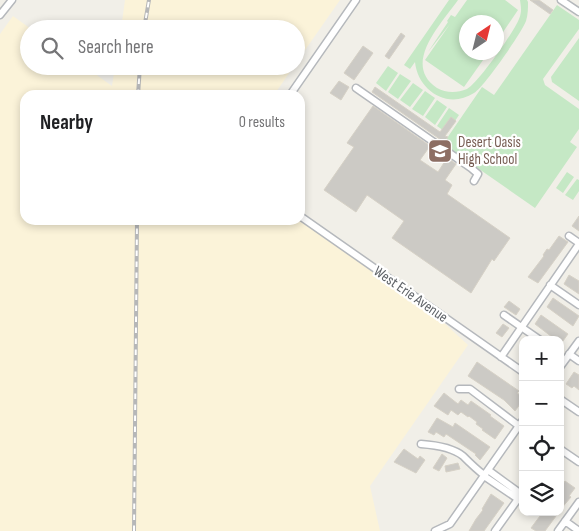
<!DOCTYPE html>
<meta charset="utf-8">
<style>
body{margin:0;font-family:"Sofia Sans Condensed",sans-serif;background:#f6f6f6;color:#202124}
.controls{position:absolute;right:15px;bottom:15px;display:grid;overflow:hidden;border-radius:10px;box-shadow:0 2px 8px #0003}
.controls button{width:45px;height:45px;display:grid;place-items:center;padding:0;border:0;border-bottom:1px solid #e0e0e0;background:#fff;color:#202124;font:25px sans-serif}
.compass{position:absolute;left:459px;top:15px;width:45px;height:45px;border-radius:50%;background:#fff;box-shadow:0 2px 8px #0003;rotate:35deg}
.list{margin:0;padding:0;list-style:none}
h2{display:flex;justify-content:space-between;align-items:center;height:65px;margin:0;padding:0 20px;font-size:21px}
h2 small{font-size:16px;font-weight:400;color:#757577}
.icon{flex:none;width:28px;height:28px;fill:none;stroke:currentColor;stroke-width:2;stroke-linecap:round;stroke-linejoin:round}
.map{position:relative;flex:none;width:579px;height:531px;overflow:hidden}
.search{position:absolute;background:#fff;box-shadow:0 2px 8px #0003;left:20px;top:20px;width:285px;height:55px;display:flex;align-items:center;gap:12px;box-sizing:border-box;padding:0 18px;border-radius:28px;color:#757577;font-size:19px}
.panel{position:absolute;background:#fff;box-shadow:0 2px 8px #0003;left:20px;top:90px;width:285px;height:135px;border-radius:15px}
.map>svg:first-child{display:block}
.green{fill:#c5e8c5}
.sand{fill:#fbf3d9}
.building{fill:#cccac5;stroke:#d6d1c6}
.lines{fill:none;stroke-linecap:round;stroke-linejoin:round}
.minor-casing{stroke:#b5b8bc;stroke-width:9}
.minor{stroke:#fff;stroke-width:6}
.rail-casing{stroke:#b6b7b8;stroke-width:4}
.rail{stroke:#fff;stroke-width:2;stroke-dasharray:5.5;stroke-linecap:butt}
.labels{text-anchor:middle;stroke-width:4.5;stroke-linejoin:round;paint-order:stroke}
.education-label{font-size:15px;fill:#785e54;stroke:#fff;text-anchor:start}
.street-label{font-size:15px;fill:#5f6368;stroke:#fff}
</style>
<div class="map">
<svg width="579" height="531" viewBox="0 0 579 531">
<rect width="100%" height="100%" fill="#f1efe8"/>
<path class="green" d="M449,0H458C442,23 401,64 437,88C446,93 457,93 467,89C478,83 514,32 519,19C522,12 521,7 520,0H527L528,2C528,8 528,15 526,21C522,32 484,87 474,93C448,110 418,91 415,62L410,69L404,65Z
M467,0H505L518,10L497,41L496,22H466V52L488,53L464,87L425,60L450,24L428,52L448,22L447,21L451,15L455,17Z
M557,5L579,20V29L543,79L545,85L579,109V129L570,142L577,147L535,208L443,144L482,87L494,95Z
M579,38V101L552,82L551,77Z
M388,66L398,73L386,91L376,83Z
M400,74L411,81L398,99L388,92Z
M413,83L423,90L410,107L400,100Z
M425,91L435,98L423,116L412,109Z
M437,100L447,107L435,125L425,117Z
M449,108L459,115L447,133L437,126Z
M567,172L574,177L563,193L556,188Z
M577,179L579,180V191L573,200L565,195Z"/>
<path class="sand" d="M125,0H340L296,63V29H121Z
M13,16L31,29H29V66H84L112,86L115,66H294L274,95H25V220H300L432,312L468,345L370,486L380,531H0V34Z"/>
<path class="building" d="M530,0H539L553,10L550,14Z
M401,33L405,36L389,59L385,56Z
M363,46L373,53L354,80L344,73Z
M339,81L349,87L341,100L330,93Z
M375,87L440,132L451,117L456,121L445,136L448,137L444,142L372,92Z
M373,106L430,146L420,160L438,172L447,158L456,164L445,180L452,185L447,194L510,238L494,261L492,259L471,293L392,238L404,221L367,195L356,212L324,190L354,147L347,143Z
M579,216V231L572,226Z
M559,236L568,242L538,283L528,277L544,256L543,255L547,249L549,250Z
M569,275L579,281V294L564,284Z
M553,298L579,316L573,326L547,307Z
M509,301L520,309L516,315L504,307Z
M541,315L568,334L560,345V340H556L535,324Z
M503,324L509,328L502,337L496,333Z
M477,362L519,391L517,393L523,397V400L515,411L504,400L468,376Z
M574,372L579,375V390L574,386L572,388L566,384Z
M444,393L458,404L461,400L468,405L471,401L491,415L490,416L504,426L495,439L482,430L483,429L476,424L477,422L469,416L468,417L461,412L458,415L451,410L448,415L434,406Z
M437,418L453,427L455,423L490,447L480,460L475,455L476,454L446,434L444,437L436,432L434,435L428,432Z
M404,449L418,459L420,456L425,460L416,473L394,462Z
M442,454L447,458L439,471L433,468Z
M458,463L460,469L446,472L445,466Z
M565,481L575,488L569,496L571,497L560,510V488Z
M491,494L504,503L484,531H469L476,519L483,510L482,509Z
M543,512H559L545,531H536L531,528Z"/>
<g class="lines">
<defs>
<path id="minor" d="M561,0L579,12
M0,15L12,0
M356,88L471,168L478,174L474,181
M290,95L356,0
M300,216L523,372
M569,236L579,243
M550,285L579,305
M504,315L540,340
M569,354L579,361
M501,357L579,244
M560,367L579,341
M459,389H470L519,426
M560,399L579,412
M421,444C435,445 452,447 463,456C470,463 476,469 484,475
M560,449L579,462
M488,470L521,494
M484,476L518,499
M565,521L579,531
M435,531L450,524L523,420
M495,531L523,492
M558,531L579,502"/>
</defs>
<use href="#minor" class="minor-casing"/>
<use href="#minor" class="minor"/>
<defs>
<path id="rail" d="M144,29L149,0
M138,95L140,66
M134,531L137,220"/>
</defs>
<use href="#rail" class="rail-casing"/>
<use href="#rail" class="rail"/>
</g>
<defs>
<symbol id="school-square" viewBox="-11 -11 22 22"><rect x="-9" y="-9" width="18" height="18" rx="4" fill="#8d6e63" stroke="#fff"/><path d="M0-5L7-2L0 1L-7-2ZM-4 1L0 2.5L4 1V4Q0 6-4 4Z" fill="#fff"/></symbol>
</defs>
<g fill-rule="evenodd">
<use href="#school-square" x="426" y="137" width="28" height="28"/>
</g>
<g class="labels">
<g class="education-label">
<text x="458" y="147">Desert Oasis<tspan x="458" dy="17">High School</tspan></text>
</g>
<g class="street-label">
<text transform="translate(411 294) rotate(35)" y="5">West Erie Avenue</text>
</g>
</g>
</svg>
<div class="controls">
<button>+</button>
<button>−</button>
<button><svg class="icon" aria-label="locate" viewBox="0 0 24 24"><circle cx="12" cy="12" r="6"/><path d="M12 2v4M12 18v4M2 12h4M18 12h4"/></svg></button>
<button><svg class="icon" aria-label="layers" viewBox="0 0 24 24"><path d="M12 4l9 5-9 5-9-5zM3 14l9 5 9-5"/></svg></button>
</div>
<svg class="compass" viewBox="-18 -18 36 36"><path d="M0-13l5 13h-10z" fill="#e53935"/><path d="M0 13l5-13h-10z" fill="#757577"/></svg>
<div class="search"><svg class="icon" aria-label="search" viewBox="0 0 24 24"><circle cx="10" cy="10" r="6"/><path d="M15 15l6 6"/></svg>Search here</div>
<section class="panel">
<h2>Nearby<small>0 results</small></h2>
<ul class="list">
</ul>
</section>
</div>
